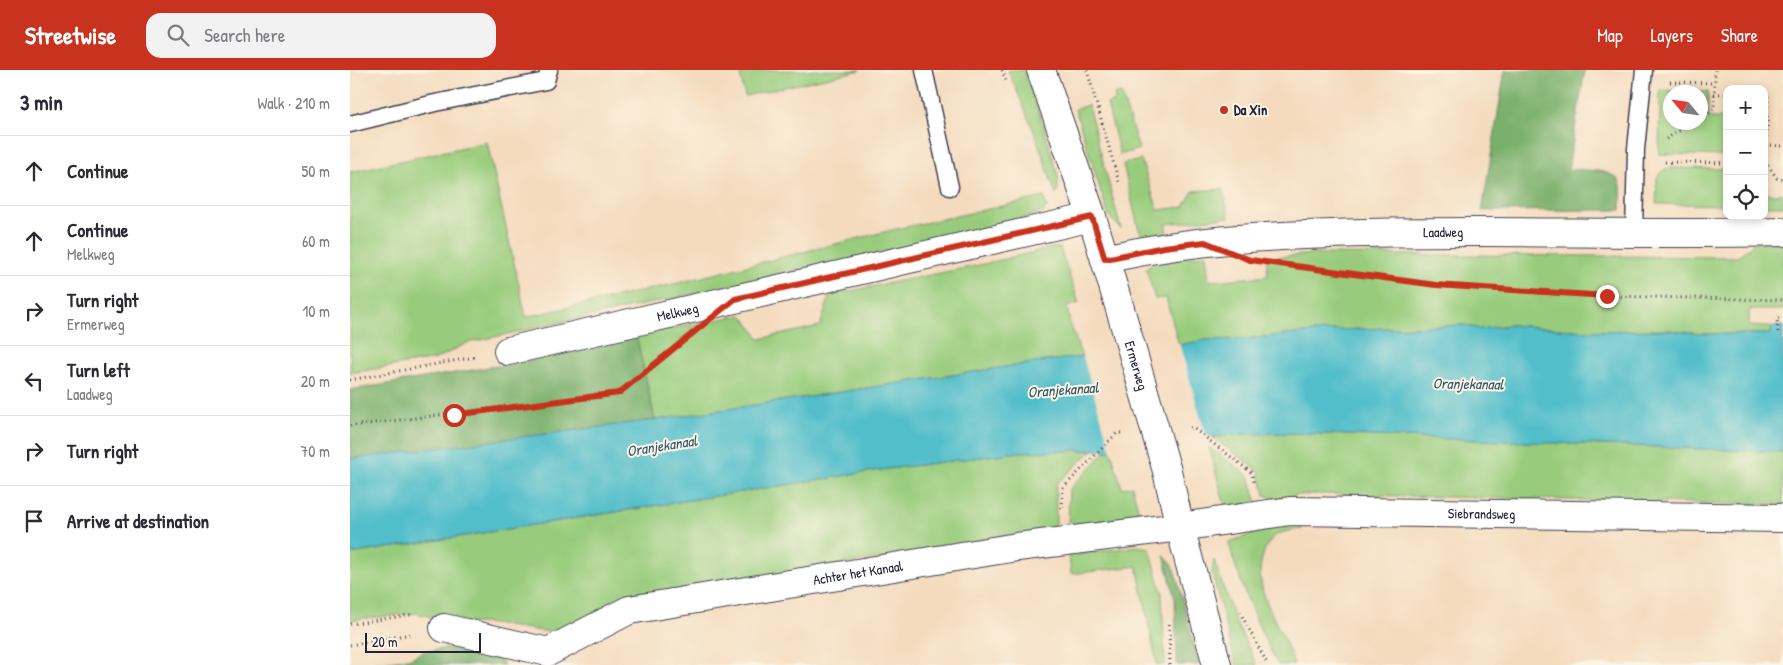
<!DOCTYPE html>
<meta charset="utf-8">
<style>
body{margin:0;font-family:"Patrick Hand",sans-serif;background:#f2f2f3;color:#2b2b33}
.controls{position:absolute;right:15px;top:15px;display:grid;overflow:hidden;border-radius:10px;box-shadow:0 2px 8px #0003}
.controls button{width:45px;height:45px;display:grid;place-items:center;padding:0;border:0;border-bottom:1px solid #e1e1e2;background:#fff;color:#2b2b33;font:25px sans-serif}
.compass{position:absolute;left:1313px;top:15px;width:45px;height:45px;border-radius:50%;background:#fff;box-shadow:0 2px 8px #0003;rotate:299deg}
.scale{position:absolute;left:15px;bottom:12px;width:116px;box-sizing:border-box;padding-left:5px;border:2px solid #22223b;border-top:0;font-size:14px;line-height:18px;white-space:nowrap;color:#22223b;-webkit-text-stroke:4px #fcf5e5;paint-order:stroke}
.stop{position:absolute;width:15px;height:15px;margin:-11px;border:4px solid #c8321e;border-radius:50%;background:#fff}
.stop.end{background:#c8321e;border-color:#fff;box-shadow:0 1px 5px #0008}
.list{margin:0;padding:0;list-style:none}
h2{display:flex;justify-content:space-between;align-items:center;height:65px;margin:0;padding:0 20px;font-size:21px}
h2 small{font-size:16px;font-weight:400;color:#7c7c81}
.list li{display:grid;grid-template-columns:32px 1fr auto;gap:15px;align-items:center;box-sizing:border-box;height:70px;padding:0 20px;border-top:1px solid #e1e1e2}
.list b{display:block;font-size:19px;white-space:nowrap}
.list p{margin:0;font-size:16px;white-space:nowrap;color:#7c7c81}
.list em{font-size:16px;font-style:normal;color:#7c7c81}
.icon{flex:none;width:28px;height:28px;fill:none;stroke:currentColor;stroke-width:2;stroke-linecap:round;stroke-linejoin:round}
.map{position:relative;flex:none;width:1433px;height:595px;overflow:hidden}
header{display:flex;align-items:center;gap:30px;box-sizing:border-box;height:70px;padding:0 25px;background:#c8321e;color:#fff}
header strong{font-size:24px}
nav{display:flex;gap:28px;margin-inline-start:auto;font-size:18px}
.search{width:350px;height:45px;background:#f2f2f3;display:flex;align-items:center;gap:12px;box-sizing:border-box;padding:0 18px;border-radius:15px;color:#7c7c81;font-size:19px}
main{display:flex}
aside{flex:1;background:#fff}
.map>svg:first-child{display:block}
.green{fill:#98cc7c;stroke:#5d775c;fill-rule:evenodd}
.forest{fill:#7ab06c;stroke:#4e6954}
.water{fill:#51beca;stroke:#3a7082}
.pier{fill:#f4dbbe}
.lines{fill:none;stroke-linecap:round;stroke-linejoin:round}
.service-casing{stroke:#423e4f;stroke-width:19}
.minor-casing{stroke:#423e4f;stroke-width:30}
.tertiary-casing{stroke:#423e4f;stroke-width:30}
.path{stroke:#423e4f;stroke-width:3;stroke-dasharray:1 4;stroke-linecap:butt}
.service{stroke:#fff;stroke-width:16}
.minor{stroke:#fff;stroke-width:28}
.tertiary{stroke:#fff;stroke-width:28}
.tertiary-bridge-casing{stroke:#423e4f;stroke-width:30;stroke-linecap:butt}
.tertiary-bridge{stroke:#fff;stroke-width:28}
.route{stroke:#c8321e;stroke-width:6}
.poi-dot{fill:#c8321e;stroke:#fcf5e5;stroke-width:2}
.labels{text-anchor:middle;stroke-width:4;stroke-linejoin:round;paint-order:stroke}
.poi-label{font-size:14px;font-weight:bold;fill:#22223b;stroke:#fcf5e5;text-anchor:start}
.street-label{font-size:14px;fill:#22223b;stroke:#fcf5e5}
.water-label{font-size:15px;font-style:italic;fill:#32596d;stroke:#fcf5e5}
</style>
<header>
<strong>Streetwise</strong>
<div class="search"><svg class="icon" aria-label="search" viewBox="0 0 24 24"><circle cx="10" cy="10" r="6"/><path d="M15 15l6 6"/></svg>Search here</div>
<nav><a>Map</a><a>Layers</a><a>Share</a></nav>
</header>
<main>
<aside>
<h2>3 min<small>Walk · 210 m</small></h2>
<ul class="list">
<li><svg class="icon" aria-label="ahead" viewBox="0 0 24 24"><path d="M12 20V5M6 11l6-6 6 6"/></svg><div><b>Continue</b></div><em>50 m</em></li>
<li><svg class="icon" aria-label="ahead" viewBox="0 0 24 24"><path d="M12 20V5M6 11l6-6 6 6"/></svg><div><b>Continue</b><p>Melkweg</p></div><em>60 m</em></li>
<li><svg class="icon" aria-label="right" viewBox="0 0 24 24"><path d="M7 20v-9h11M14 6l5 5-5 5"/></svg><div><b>Turn right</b><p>Ermerweg</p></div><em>10 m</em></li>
<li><svg class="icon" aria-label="left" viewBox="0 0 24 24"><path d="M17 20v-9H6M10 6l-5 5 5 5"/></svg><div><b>Turn left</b><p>Laadweg</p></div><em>20 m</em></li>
<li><svg class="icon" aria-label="right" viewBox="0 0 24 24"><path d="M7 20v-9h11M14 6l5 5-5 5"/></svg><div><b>Turn right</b></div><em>70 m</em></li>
<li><svg class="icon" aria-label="arrive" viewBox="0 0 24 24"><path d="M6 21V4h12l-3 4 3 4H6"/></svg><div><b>Arrive at destination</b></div></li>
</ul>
</aside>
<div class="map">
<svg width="1433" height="595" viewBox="0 0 1433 595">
<rect width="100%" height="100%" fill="#fcf5e5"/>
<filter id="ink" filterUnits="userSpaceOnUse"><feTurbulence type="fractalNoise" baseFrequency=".02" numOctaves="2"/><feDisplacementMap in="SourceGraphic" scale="10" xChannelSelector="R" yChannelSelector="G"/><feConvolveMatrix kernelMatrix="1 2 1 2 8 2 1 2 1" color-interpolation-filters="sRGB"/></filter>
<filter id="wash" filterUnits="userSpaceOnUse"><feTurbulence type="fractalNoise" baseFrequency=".0096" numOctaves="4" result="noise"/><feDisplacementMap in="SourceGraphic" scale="20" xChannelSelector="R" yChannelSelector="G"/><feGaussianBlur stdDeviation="1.12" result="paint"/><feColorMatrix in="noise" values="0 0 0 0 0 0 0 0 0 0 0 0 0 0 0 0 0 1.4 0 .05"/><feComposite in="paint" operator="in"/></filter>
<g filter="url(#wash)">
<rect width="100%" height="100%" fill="#f4dbbe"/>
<path class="green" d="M389,0H511L395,26Z
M658,0H674L694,57L708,106V118L706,125L687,69Z
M1310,20L1358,22V48H1377V86L1309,84ZM1320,22H1350V52H1320Z
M771,23L789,79L770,85L757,34L765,31L764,25Z
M738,35L771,159L761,149L758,144L725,39Z
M137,72L176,247L324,214L542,160L694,127L697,138L693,142L666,151L491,192L117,273L86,289L0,303V102Z
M791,90L808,140L834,137L843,121L873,119L879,147L816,154V164L793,167L788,157L773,94Z
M1321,98L1377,99V135L1306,134L1307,107L1315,99Z
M1414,103L1416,109L1417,124H1433V136H1414Z
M1405,172H1433V240H1399V256L1421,257L1422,264H1350L1318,260L1233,261L1161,255L1130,259L1114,255L986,260L894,269L856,270L829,275L816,228L805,229L796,198L803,193L856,184L859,211L918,206L916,188L963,184L1387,187Z
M701,178H710L729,233L717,237L720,253L732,287L696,291L305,350L286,265L392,245L410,269L470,256L480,225L625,196Z
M950,363L1433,382V435L970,424L948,425L924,429L915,425L909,401L862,367L896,364Z
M859,377L899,406L907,433L875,437Z
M743,380L706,414V453L701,461L274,530L255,537L221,555L200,562L136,553H104L66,543L0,550V484L530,400L670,382Z
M756,381H761L772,418L782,416L789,442L774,450L718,459L719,420Z
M954,450L952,459C932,461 919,464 913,485C900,522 935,560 944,595H928C907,556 891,517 879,474L884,470L915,460L932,452Z
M787,476L800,478L812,523L815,595H807L787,496L721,504L719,486Z
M864,490L885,551L907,595H886L862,503Z"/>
<path class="forest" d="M1155,0H1235L1218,99C1232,101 1268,97 1271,116C1272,123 1271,132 1271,140L1132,141Z
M286,265L305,350L0,389V320L208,286V277Z
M814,485L821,492L826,504L849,595H827L825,529Z
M99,578H120L146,583L154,595H10L61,588L72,582Z"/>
<path class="water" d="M1114,255L1130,259L1161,255L1233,261L1318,260L1350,264H1421V257L1433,256V382L950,363L896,364L862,367L855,362L761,381L743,380L670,382L530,400L0,484V389L305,350L696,291L829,275L856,270L894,269L986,260Z"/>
<path class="pier" d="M829,273L856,366L854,364L846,369L762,384L732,284Z"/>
</g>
<g filter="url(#ink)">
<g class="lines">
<defs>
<path id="service" d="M574,0L600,117
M0,54L85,33L196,11L199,0
M1284,163L1286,79L1294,0"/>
<g id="minor">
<path id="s1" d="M755,189C841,169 929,165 1018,163C1156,160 1295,165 1433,162"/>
<path id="s2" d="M158,281L742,147"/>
<path id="s3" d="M94,558L198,582L279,540L667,477L830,457L940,441L1433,448"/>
</g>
<path id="tertiary" d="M691,0L742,147L770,239
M817,401L830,457L867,595"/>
</defs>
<use href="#service" class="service-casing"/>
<use href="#minor" class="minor-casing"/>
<use href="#tertiary" class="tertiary-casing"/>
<path class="path" d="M652,0L656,11
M737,0L769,112
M1320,12L1365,13
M1364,24H1377
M1414,25H1418L1416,93L1427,108L1433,109
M1350,48L1364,39L1365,0
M1316,69L1343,52
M1416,75L1433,76
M1315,92L1377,93
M977,200L1086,215L1257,226L1433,230
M1428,262L1427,248H1433
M0,310L125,287
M0,356L269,323L323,280
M840,358H843L902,403L904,412
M712,438L713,418L767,363H771
M890,542L918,595
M0,554L60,545L63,547
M819,554L820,595
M0,575L61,564"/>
<use href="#service" class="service"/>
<use href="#minor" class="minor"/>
<use href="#tertiary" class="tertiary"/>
<defs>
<g id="tertiary-bridge">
<path id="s4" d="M770,239L817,401"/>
</g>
</defs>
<use href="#tertiary-bridge" class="tertiary-bridge-casing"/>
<use href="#tertiary-bridge" class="tertiary-bridge"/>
</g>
</g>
<g class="lines" filter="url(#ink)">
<path class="route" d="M104,345L269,323L385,229L742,147L755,189L814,177L855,172L900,190L1086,215L1257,226"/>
</g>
<circle class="poi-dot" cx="874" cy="40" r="5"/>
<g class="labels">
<g class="poi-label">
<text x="884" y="45">Da Xin</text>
</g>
<g class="street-label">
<text dy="5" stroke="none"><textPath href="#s1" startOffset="340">Laadweg</textPath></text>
<text dy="5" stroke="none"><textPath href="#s2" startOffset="174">Melkweg</textPath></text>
<text dy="5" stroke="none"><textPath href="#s4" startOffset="59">Ermerweg</textPath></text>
<text dy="5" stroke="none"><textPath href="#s3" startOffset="1058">Siebrandsweg</textPath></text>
<text dy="5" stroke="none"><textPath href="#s3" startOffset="430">Achter het Kanaal</textPath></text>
</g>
<g class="water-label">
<text transform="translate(1118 314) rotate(1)" y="5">Oranjekanaal</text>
<text transform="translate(713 320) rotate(-4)" y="5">Oranjekanaal</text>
<text transform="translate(312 376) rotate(-9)" y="5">Oranjekanaal</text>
</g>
</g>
</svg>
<div class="controls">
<button>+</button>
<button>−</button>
<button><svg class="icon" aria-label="locate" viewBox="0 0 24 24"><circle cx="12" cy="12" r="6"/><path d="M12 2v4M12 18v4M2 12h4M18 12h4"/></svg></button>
</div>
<svg class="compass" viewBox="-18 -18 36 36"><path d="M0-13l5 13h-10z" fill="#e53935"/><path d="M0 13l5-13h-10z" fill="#7c7c81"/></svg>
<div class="scale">20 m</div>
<div class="stop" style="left:104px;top:345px"></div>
<div class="stop end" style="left:1257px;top:226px"></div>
</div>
</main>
